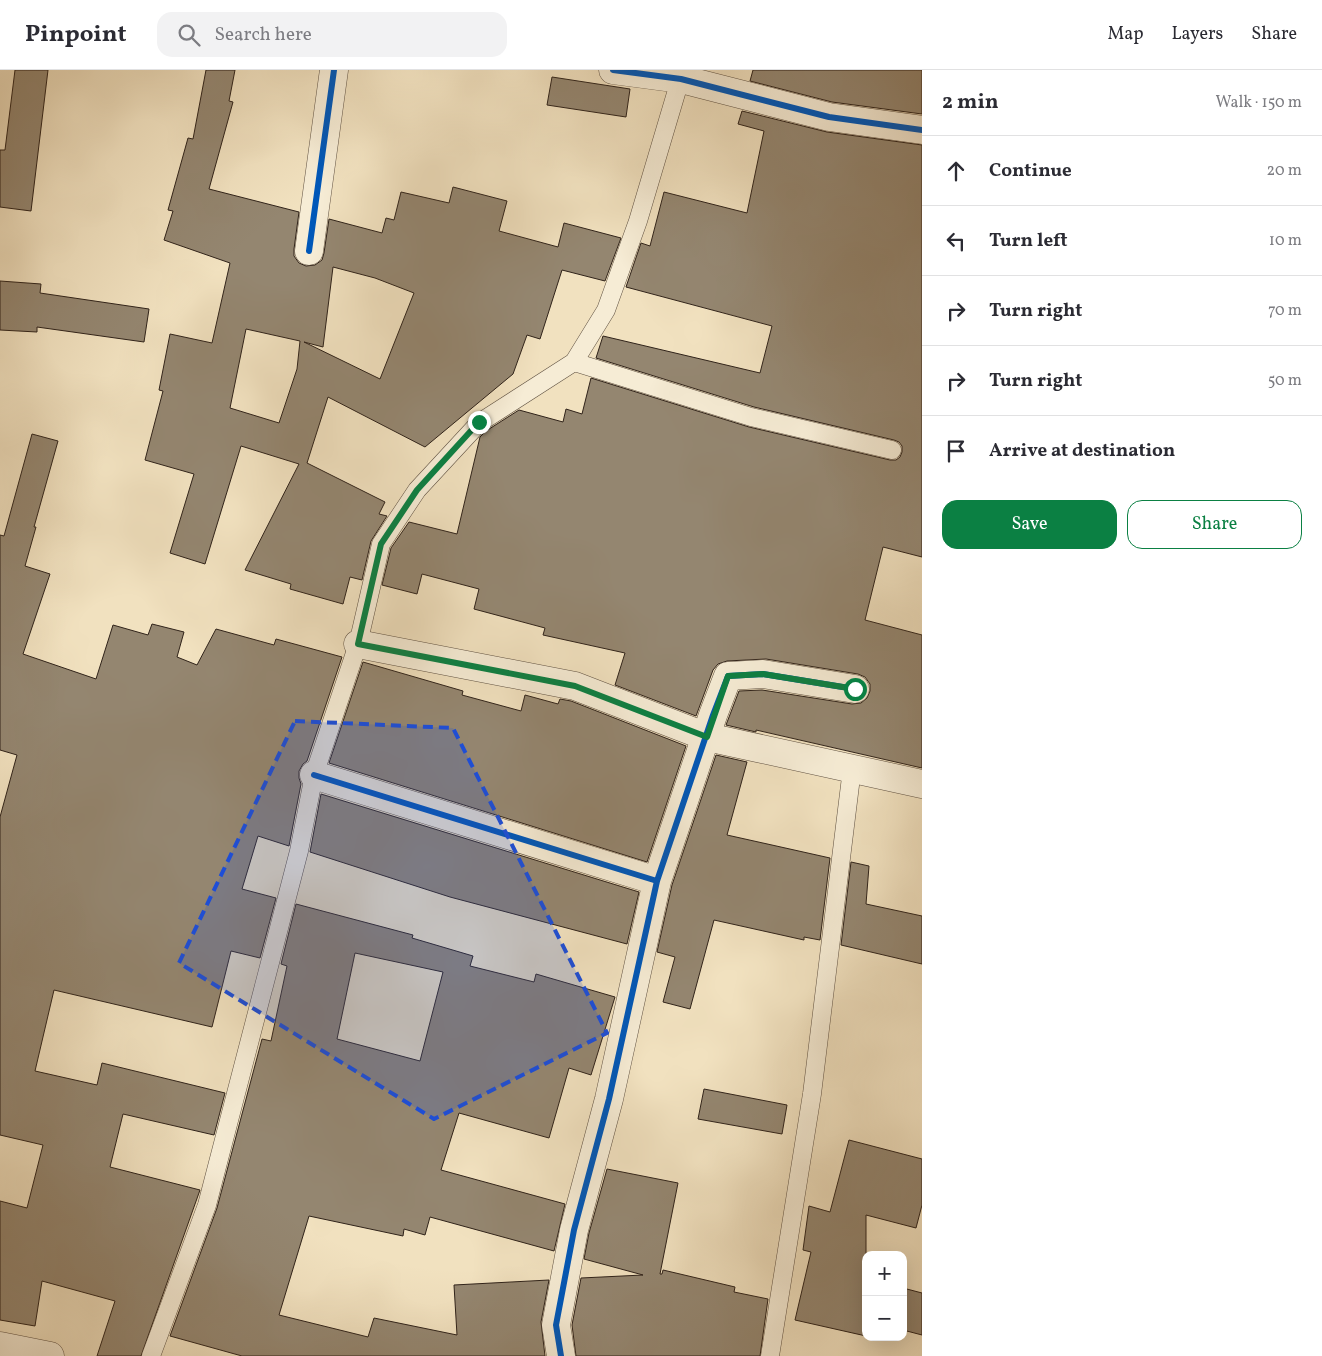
<!DOCTYPE html>
<meta charset="utf-8">
<style>
body{margin:0;font-family:Vollkorn,serif;background:#f2f2f3;color:#2b2b33}
.controls{position:absolute;right:15px;bottom:15px;display:grid;overflow:hidden;border-radius:10px;box-shadow:0 5px 20px #0002}
.controls button{width:45px;height:45px;display:grid;place-items:center;padding:0;border:0;border-bottom:1px solid #e1e1e2;background:#fff;color:#2b2b33;font:25px sans-serif}
.stop{position:absolute;width:15px;height:15px;margin:-11px;border:4px solid #0b8043;border-radius:50%;background:#fff}
.stop.end{background:#0b8043;border-color:#fff;box-shadow:0 1px 5px #0008}
.list{margin:0;padding:0;list-style:none}
h2{display:flex;justify-content:space-between;align-items:center;height:65px;margin:0;padding:0 20px;font-size:21px}
h2 small{font-size:16px;font-weight:400;color:#7c7c81}
.list li{display:grid;grid-template-columns:32px 1fr auto;gap:15px;align-items:center;box-sizing:border-box;height:70px;padding:0 20px;border-top:1px solid #e1e1e2}
.list b{display:block;font-size:19px;white-space:nowrap}
.list em{font-size:16px;font-style:normal;color:#7c7c81}
.actions{display:flex;gap:10px;padding:15px 20px}
.actions a{flex:1;padding:11px 0;border:1px solid #0b8043;border-radius:15px;text-align:center;font-size:18px;color:#0b8043}
.actions .main{background:#0b8043;color:#fff}
.icon{flex:none;width:28px;height:28px;fill:none;stroke:currentColor;stroke-width:2;stroke-linecap:round;stroke-linejoin:round}
.map{position:relative;flex:none;width:922px;height:1286px;overflow:hidden}
header{display:flex;align-items:center;gap:30px;box-sizing:border-box;height:70px;padding:0 25px;background:#fff;border-bottom:1px solid #e1e1e2}
header strong{font-size:24px}
nav{display:flex;gap:28px;margin-inline-start:auto;font-size:18px}
.search{width:350px;height:45px;background:#f2f2f3;display:flex;align-items:center;gap:12px;box-sizing:border-box;padding:0 18px;border-radius:15px;color:#7c7c81;font-size:19px}
main{display:flex}
aside{flex:1;background:#fff}
.map>svg:first-child{display:block}
.building{fill:#948670;stroke:#30231a;fill-rule:evenodd}
.lines{fill:none;stroke-linecap:round;stroke-linejoin:round}
.lane-casing{stroke:#605243;stroke-width:19}
.street-casing{stroke:#605243;stroke-width:29}
.lane{stroke:#f6ecd5;stroke-width:18}
.street{stroke:#f6ecd5;stroke-width:28}
.cycleway-casing{stroke:#f6ecd5;stroke-width:9}
.cycleway{stroke:#0057b8;stroke-width:6}
.route{stroke:#0b8043;stroke-width:6}
.marked{fill:#1d4ed8;fill-opacity:0.2;stroke:#1d4ed8;stroke-width:4;stroke-dasharray:10 6;stroke-linejoin:round}
</style>
<header>
<strong>Pinpoint</strong>
<div class="search"><svg class="icon" aria-label="search" viewBox="0 0 24 24"><circle cx="10" cy="10" r="6"/><path d="M15 15l6 6"/></svg>Search here</div>
<nav><a>Map</a><a>Layers</a><a>Share</a></nav>
</header>
<main>
<div class="map">
<svg width="922" height="1286" viewBox="0 0 922 1286">
<rect width="100%" height="100%" fill="#f1e1bf"/>
<filter id="stains"><feTurbulence type="fractalNoise" baseFrequency=".004" numOctaves="4"/><feColorMatrix values="0 0 0 0 .2 0 0 0 0 .09 0 0 0 0 .02 0 0 0 .5 -.17"/></filter>
<radialGradient id="worn" r=".72"><stop offset=".6" stop-color="#630" stop-opacity="0"/><stop offset="1" stop-color="#630" stop-opacity=".3"/></radialGradient>
<path class="building" d="M15,0H48L31,141L0,137V80H5Z
M206,0H235L229,31L233,32L209,119L299,142L294,179V186L299,193L306,196L315,195L322,190L324,183L329,149L382,163L386,148L394,150L401,122L449,133L453,117L507,131L499,161L558,177L564,153L621,168L605,211L562,200L540,269L527,265L513,304L425,377L328,327L307,393L385,432L379,444L387,446L371,471L362,510L350,507L343,534L290,519L291,514L245,500L299,394L241,376L205,494L170,483L194,404L145,390L163,321L159,320L170,264L212,273L230,193L164,170L173,141L168,140L188,68L193,69ZM333,197L375,208L414,223L380,309L304,272L323,277ZM246,259L300,271L297,299L279,353L230,338Z
M753,0H922V44L832,32L750,11Z
M552,7L630,19L626,47L547,35Z
M742,41L827,62L922,75V487L883,477L865,550L922,565V698L756,660V662L726,655L739,621L762,620L852,634L861,633L867,628L870,621V614L865,607L858,604L766,589L727,591L718,594L713,600L696,646L615,615L625,583L543,565L545,558L474,539L479,519L422,504L417,524L382,515L391,478L409,452L457,464L480,367L486,361L519,340L563,352L566,339L582,344L591,308L749,357L890,390H896L900,387L902,382V376L899,372L894,370L754,337L596,288L603,266L760,303L772,256L626,217L641,173L650,176L664,122L747,143L764,61L738,54Z
M0,211L41,214L40,223L149,239L144,272L37,257V262L0,260Z
M32,364L58,371L34,457H36L25,496L50,504L23,584L96,609L113,555L148,565L152,554L184,562L177,587L197,595L216,559L274,575L276,569L342,587L307,691L303,694L299,701V708L301,714L289,776L258,766L242,819L276,828L260,888L231,881L212,957L54,920L35,1001L97,1015L102,993L225,1023L214,1065L123,1044L110,1097L200,1120L141,1286H97L115,1231L42,1211L35,1256L0,1250V1131L27,1138L43,1075L0,1065V747L17,685L0,680V465L4,466Z
M363,592L463,621L462,625L521,641L525,625L558,634L560,629L571,631L686,676L647,792L329,693Z
M716,685L747,692L727,765L830,788L820,870L804,867V870L714,850L690,939L663,932L675,887L657,882L672,815Z
M321,724L639,822L627,874L450,827L310,782Z
M851,792L869,796L866,834L922,846V894L841,875Z
M296,834L413,865L412,868L473,886L470,896L534,912L536,904L615,927L591,1005L569,998L549,1068L459,1043L441,1100L565,1134L554,1181L430,1147L425,1165L404,1159L403,1166L309,1146L279,1245L368,1267L374,1248L457,1265L454,1215L549,1210L541,1252L545,1286H242L170,1266L217,1138L262,969L271,971L287,896L281,894ZM355,883L443,902L420,991L337,969Z
M704,1019L787,1035L782,1064L698,1049Z
M849,1070L922,1089V1135L916,1158L866,1145V1266L795,1250L811,1182L803,1180L809,1136L830,1142Z
M607,1099L678,1113L660,1204H662L663,1200L735,1217L734,1222L768,1229L760,1286H576L572,1255L581,1208L643,1205L584,1189L589,1163Z
M903,1218L922,1223V1265L903,1260Z"/>
<g class="lines">
<defs>
<path id="lane" d="M574,292L751,347L892,380
M151,1286L207,1135L299,781L314,705L358,574L381,474L417,420L479,353L574,292L606,240L638,151L683,0
M770,1286L812,1024L852,699"/>
<path id="street" d="M613,0L681,9L829,47L922,60
M309,181L334,0
M358,574L575,616L707,667L922,714
M314,705L657,811
M0,1276L50,1286
M561,1286L556,1255L574,1160L609,1029L657,811L713,645L728,606L763,604L855,619"/>
</defs>
<use href="#lane" class="lane-casing"/>
<use href="#street" class="street-casing"/>
<use href="#lane" class="lane"/>
<use href="#street" class="street"/>
<defs>
<path id="cycleway" d="M613,0L681,9L829,47L922,60
M309,181L334,0
M314,705L657,811
M561,1286L556,1255L574,1160L609,1029L657,811L713,645L728,606L763,604L855,619"/>
</defs>
<use href="#cycleway" class="cycleway-casing"/>
<use href="#cycleway" class="cycleway"/>
</g>
<g class="lines">
<path class="route" d="M479,352L417,420L381,474L358,574L575,616L707,667L728,606L763,604L855,619"/>
</g>
<path class="marked" d="M295,651L453,658L607,963L434,1049L179,893Z"/>
<rect width="100%" height="100%" filter="url(#stains)"/>
<rect width="100%" height="100%" fill="url(#worn)"/>
</svg>
<div class="controls">
<button>+</button>
<button>−</button>
</div>
<div class="stop" style="left:855px;top:619px"></div>
<div class="stop end" style="left:479px;top:352px"></div>
</div>
<aside>
<h2>2 min<small>Walk · 150 m</small></h2>
<ul class="list">
<li><svg class="icon" aria-label="ahead" viewBox="0 0 24 24"><path d="M12 20V5M6 11l6-6 6 6"/></svg><div><b>Continue</b></div><em>20 m</em></li>
<li><svg class="icon" aria-label="left" viewBox="0 0 24 24"><path d="M17 20v-9H6M10 6l-5 5 5 5"/></svg><div><b>Turn left</b></div><em>10 m</em></li>
<li><svg class="icon" aria-label="right" viewBox="0 0 24 24"><path d="M7 20v-9h11M14 6l5 5-5 5"/></svg><div><b>Turn right</b></div><em>70 m</em></li>
<li><svg class="icon" aria-label="right" viewBox="0 0 24 24"><path d="M7 20v-9h11M14 6l5 5-5 5"/></svg><div><b>Turn right</b></div><em>50 m</em></li>
<li><svg class="icon" aria-label="arrive" viewBox="0 0 24 24"><path d="M6 21V4h12l-3 4 3 4H6"/></svg><div><b>Arrive at destination</b></div></li>
</ul>
<div class="actions"><a class="main">Save</a><a>Share</a></div>
</aside>
</main>
